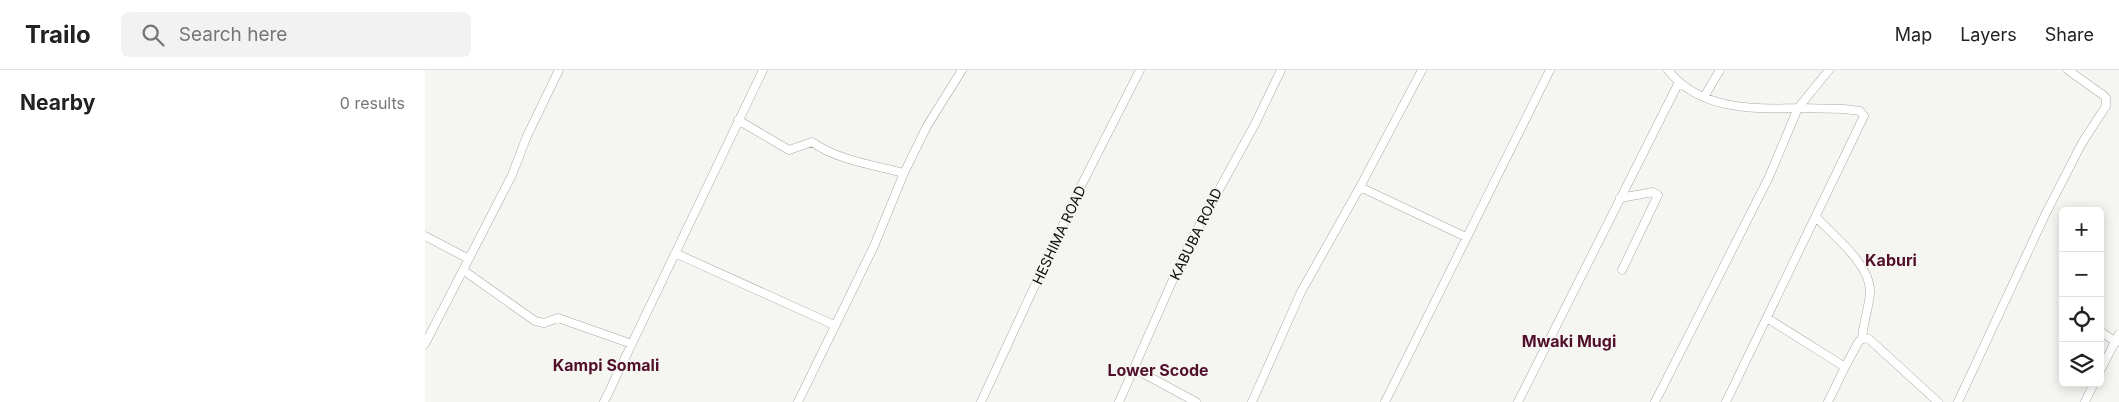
<!DOCTYPE html>
<meta charset="utf-8">
<style>
body{margin:0;font-family:Inter,sans-serif;background:#f2f2f2;color:#222}
.controls{position:absolute;right:15px;bottom:15px;display:grid;overflow:hidden;border-radius:8px;box-shadow:0 2px 12px #0003}
.controls button{width:45px;height:45px;display:grid;place-items:center;padding:0;border:0;border-bottom:1px solid #e0e0e0;background:#fff;color:#222;font:25px sans-serif}
.list{margin:0;padding:0;list-style:none}
h2{display:flex;justify-content:space-between;align-items:center;height:65px;margin:0;padding:0 20px;font-size:21px}
h2 small{font-size:16px;font-weight:400;color:#767676}
.icon{flex:none;width:28px;height:28px;fill:none;stroke:currentColor;stroke-width:2;stroke-linecap:round;stroke-linejoin:round}
.map{position:relative;flex:none;width:1694px;height:332px;overflow:hidden}
header{display:flex;align-items:center;gap:30px;box-sizing:border-box;height:70px;padding:0 25px;background:#fff;border-bottom:1px solid #e0e0e0}
header strong{font-size:24px}
nav{display:flex;gap:28px;margin-inline-start:auto;font-size:18px}
.search{width:350px;height:45px;background:#f2f2f2;display:flex;align-items:center;gap:12px;box-sizing:border-box;padding:0 18px;border-radius:8px;color:#767676;font-size:19px}
main{display:flex}
aside{flex:1;background:#fff}
.map>svg:first-child{display:block}
.lines{fill:none;stroke-linecap:round;stroke-linejoin:round}
.street-casing{stroke:#a8a9a4;stroke-width:9}
.street{stroke:#fff;stroke-width:8}
.labels{text-anchor:middle;stroke-width:4;stroke-linejoin:round;paint-order:stroke}
.street-label{font-size:14px;fill:#0b0c0a;stroke:#f5f6f1}
.quarter-label{font-size:16px;font-weight:bold;fill:#520f2b;stroke:#f5f6f1}
</style>
<header>
<strong>Trailo</strong>
<div class="search"><svg class="icon" aria-label="search" viewBox="0 0 24 24"><circle cx="10" cy="10" r="6"/><path d="M15 15l6 6"/></svg>Search here</div>
<nav><a>Map</a><a>Layers</a><a>Share</a></nav>
</header>
<main>
<aside>
<h2>Nearby<small>0 results</small></h2>
<ul class="list">
</ul>
</aside>
<div class="map">
<svg width="1694" height="332" viewBox="0 0 1694 332">
<rect width="100%" height="100%" fill="#f5f6f1"/>
<g class="lines">
<defs>
<path id="street" d="M1243,0C1273,39 1327,40 1373,38L1404,0
M1279,27L1295,0
M313,50L364,80L387,72C412,90 449,95 479,103
M935,117L1041,167
M1195,128L1228,122L1233,125L1197,200
M1391,147C1408,165 1446,195 1445,222C1444,238 1438,253 1437,269
M0,166L44,189
M250,183L409,255
M38,200L110,251L119,253L133,248L207,274
M1342,248L1420,297L1434,271L1440,268L1444,269L1513,332
M1675,261L1691,272
M0,274L87,105L102,66L134,0
M710,299L771,332
M1675,301L1694,264
M179,332L338,0
M373,332L449,176L479,103L502,56L537,0
M556,332L655,118L715,0
M694,332L761,180L830,54L856,0
M827,332L876,222L935,117L997,0
M960,332L1125,0
M1093,332L1253,14
M1230,332L1344,107L1373,38L1419,39L1435,41L1439,46L1301,332
M1403,332L1420,297
M1533,332L1620,145L1657,73L1681,36V28L1678,25L1643,0
M1660,332L1669,313"/>
</defs>
<use href="#street" class="street-casing"/>
<use href="#street" class="street"/>
</g>
<g class="labels">
<g class="street-label">
<text transform="translate(771 164) rotate(-64)" y="5">KABUBA ROAD</text>
<text transform="translate(634 165) rotate(-65)" y="5">HESHIMA ROAD</text>
</g>
<g class="quarter-label">
<text x="1466" y="196">Kaburi</text>
<text x="1144" y="277">Mwaki Mugi</text>
<text x="181" y="301">Kampi Somali</text>
<text x="733" y="306">Lower Scode</text>
</g>
</g>
</svg>
<div class="controls">
<button>+</button>
<button>−</button>
<button><svg class="icon" aria-label="locate" viewBox="0 0 24 24"><circle cx="12" cy="12" r="6"/><path d="M12 2v4M12 18v4M2 12h4M18 12h4"/></svg></button>
<button><svg class="icon" aria-label="layers" viewBox="0 0 24 24"><path d="M12 4l9 5-9 5-9-5zM3 14l9 5 9-5"/></svg></button>
</div>
</div>
</main>
